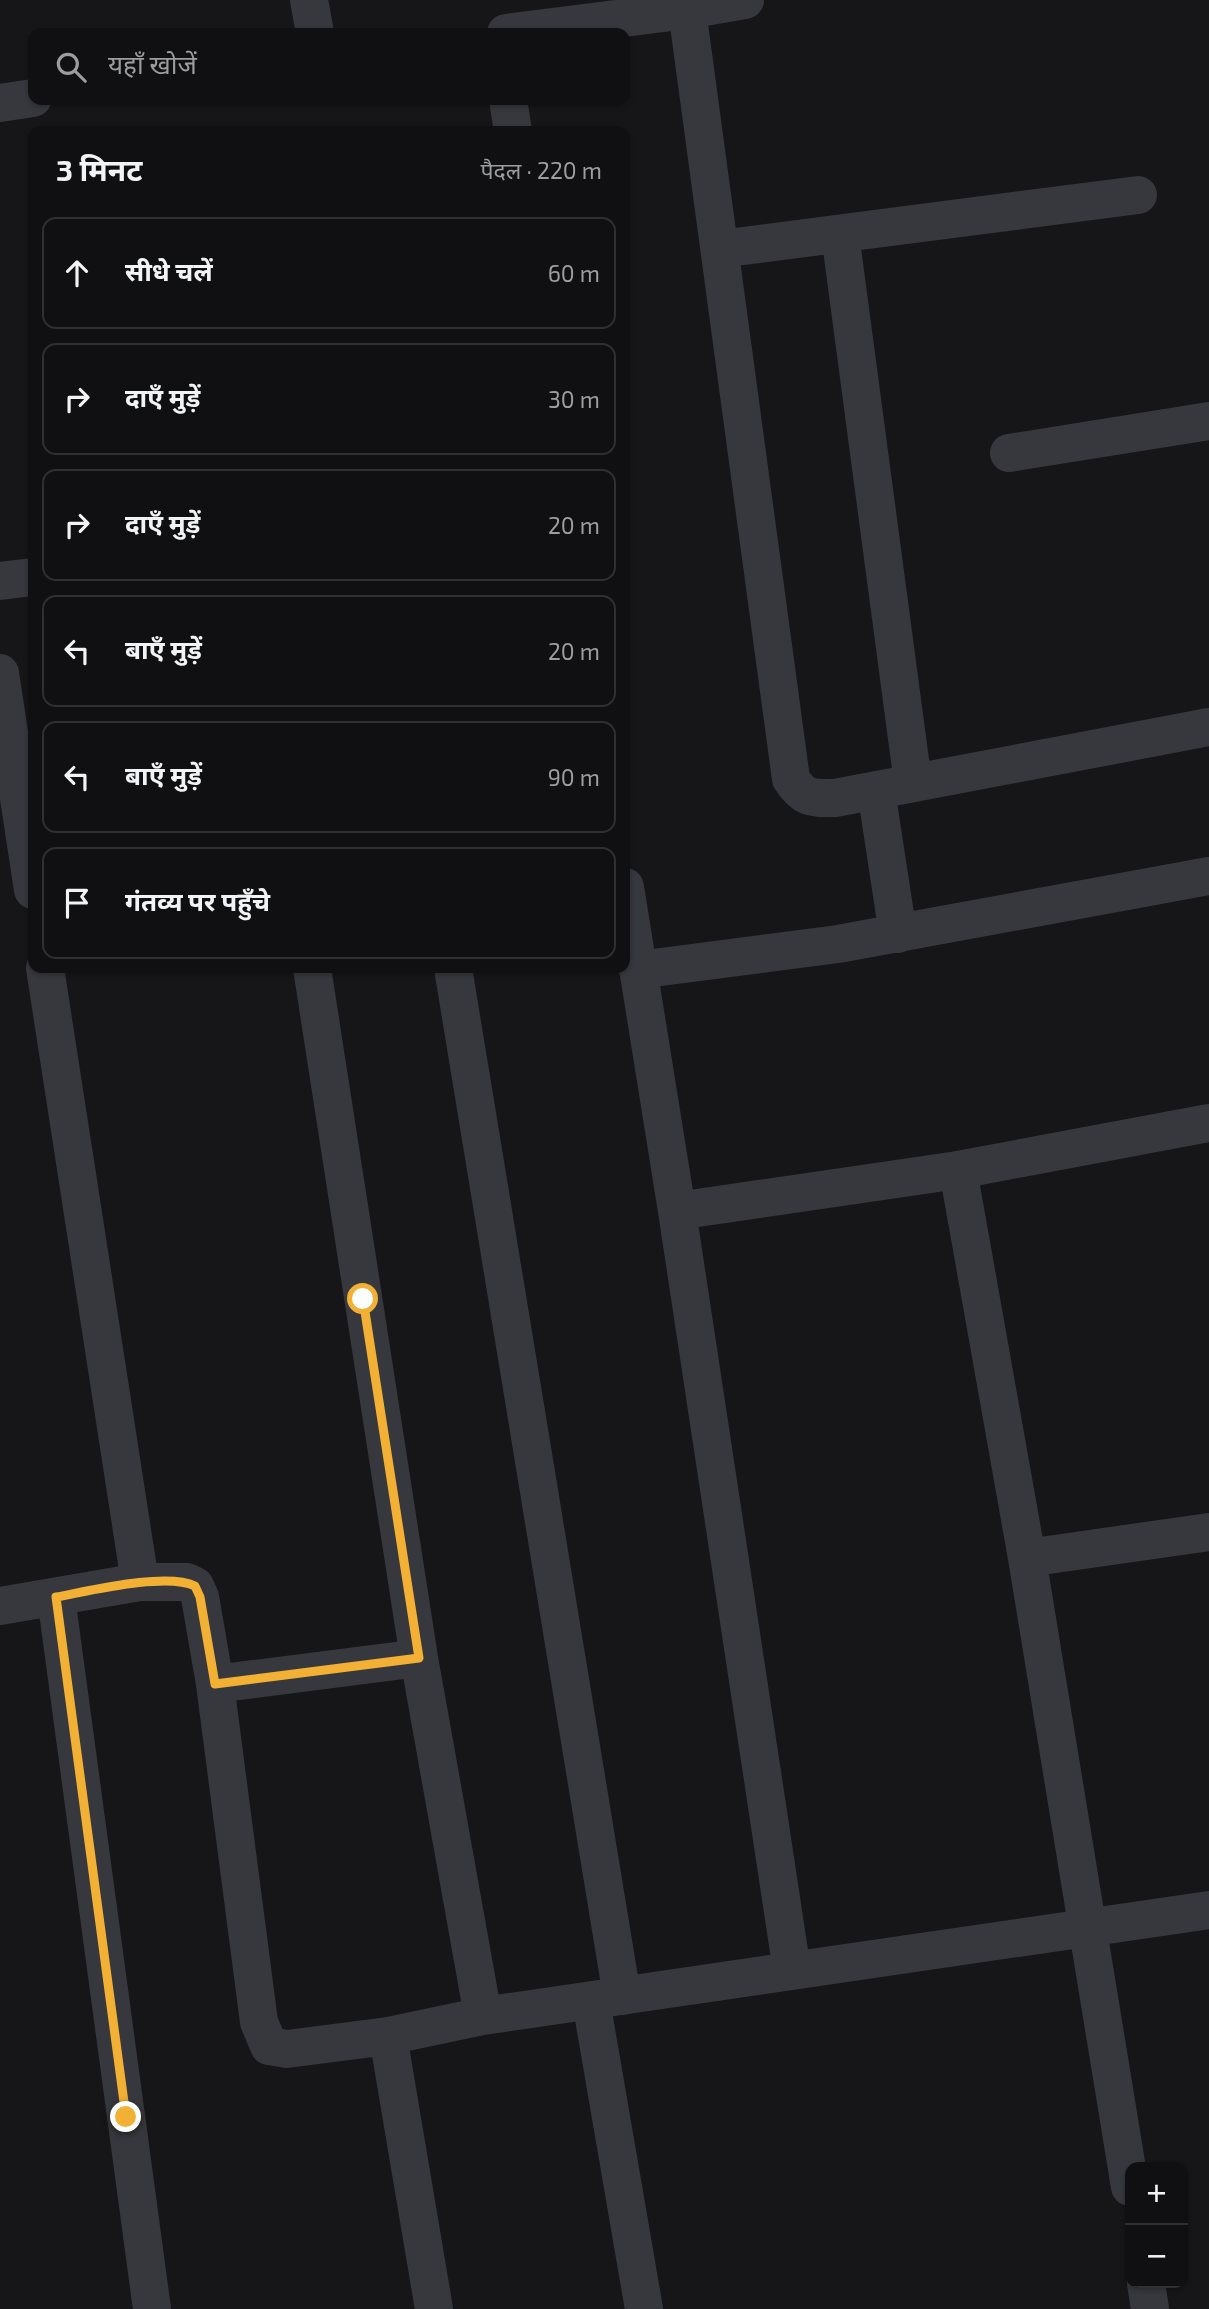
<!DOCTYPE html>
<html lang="hi">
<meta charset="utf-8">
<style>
body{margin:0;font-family:"Exo 2","Noto Sans Devanagari",sans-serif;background:#19191b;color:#f1f3f6}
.controls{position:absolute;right:21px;bottom:21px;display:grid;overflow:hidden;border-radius:14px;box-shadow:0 2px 5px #0004}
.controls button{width:63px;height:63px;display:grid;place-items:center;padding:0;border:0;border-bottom:2px solid #303032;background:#101012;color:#f1f3f6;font:35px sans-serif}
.stop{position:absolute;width:21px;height:21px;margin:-16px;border:5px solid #f2b134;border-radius:50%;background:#fff}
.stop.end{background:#f2b134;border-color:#fff;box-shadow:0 2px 7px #0008}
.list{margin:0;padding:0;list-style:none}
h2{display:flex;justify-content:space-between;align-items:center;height:91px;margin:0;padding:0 28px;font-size:30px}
h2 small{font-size:23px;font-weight:400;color:#9c9d9f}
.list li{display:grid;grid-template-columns:46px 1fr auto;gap:21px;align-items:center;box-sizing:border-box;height:112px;margin:0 14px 14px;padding:0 14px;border:2px solid #303032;border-radius:14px}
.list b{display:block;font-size:26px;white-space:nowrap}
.list em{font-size:23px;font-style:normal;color:#9c9d9f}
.icon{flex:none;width:38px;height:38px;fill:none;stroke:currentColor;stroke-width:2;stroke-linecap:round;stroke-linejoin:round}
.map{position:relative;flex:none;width:1209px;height:2309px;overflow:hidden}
.search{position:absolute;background:#101012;box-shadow:0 2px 5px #0004;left:28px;top:28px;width:602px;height:77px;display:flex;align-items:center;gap:18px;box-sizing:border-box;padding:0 24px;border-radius:14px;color:#9c9d9f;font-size:26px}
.panel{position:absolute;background:#101012;box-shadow:0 2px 5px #0004;left:28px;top:126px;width:602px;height:847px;border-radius:14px}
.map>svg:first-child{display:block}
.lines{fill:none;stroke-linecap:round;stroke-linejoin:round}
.minor{stroke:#37383d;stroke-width:38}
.route{stroke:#f2b134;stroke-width:9}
</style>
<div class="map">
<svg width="1209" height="2309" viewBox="0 0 1209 2309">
<rect width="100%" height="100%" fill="#161618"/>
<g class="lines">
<path class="minor" d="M309,0L315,33
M687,10L791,779C804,799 811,798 835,798L1209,727
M506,33L687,10L745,0
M508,100L513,131
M0,103L33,98
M840,234L913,783
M720,249L1138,195
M1009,453L1209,421
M0,581L33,577
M0,673L33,890
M876,790L898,934
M625,887L677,1211L792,1971
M45,968L140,1582
M312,968L419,1658L483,2016L1209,1910
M453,968L622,1996
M638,970L838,944L1209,876
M677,1211L958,1170
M1027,1558L1209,1532
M56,1597L152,2309
M0,1606L140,1582H187L195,1586L200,1597L215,1684L419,1658
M215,1684L259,2022L269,2046L287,2049L388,2036L483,2016
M591,2001L644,2309
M388,2036L434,2309
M1130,2187L1027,1558L958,1170L1209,1123
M1146,2283L1150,2309"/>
</g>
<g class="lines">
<path class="route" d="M126,2117L56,1597C89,1591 166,1572 195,1586L200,1597L215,1684L419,1658L363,1299"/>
</g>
</svg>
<div class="controls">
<button>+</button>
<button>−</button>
</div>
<div class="stop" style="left:363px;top:1299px"></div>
<div class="stop end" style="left:126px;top:2117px"></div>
<div class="search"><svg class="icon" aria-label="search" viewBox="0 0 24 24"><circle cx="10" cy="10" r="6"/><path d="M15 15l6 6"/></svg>यहाँ खोजें</div>
<section class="panel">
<h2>3 मिनट<small>पैदल · 220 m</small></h2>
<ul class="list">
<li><svg class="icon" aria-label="ahead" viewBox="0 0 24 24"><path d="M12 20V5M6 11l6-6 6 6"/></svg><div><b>सीधे चलें</b></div><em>60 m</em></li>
<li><svg class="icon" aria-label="right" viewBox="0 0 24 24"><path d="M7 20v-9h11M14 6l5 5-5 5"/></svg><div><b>दाएँ मुड़ें</b></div><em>30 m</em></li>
<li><svg class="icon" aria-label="right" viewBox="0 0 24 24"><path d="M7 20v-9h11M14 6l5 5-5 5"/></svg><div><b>दाएँ मुड़ें</b></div><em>20 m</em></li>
<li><svg class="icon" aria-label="left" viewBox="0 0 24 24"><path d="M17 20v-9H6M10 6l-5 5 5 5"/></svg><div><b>बाएँ मुड़ें</b></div><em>20 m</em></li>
<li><svg class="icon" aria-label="left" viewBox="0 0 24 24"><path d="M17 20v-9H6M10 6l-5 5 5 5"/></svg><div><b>बाएँ मुड़ें</b></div><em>90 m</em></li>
<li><svg class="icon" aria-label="arrive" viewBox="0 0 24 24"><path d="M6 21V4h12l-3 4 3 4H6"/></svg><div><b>गंतव्य पर पहुँचे</b></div></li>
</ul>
</section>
</div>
